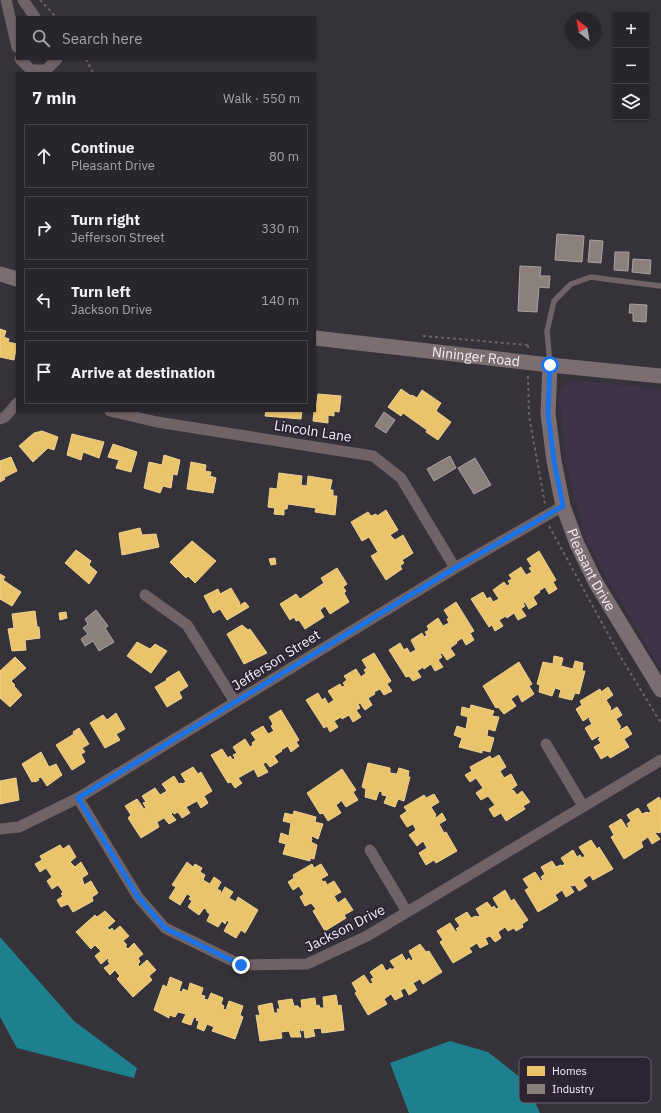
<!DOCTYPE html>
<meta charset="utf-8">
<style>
body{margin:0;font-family:"IBM Plex Sans",sans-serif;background:#302e34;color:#f1f3f6}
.controls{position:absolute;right:12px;top:12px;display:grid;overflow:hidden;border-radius:0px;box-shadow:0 1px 3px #0004}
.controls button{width:36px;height:36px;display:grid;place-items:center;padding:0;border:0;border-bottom:1px solid #444348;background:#28262c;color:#f1f3f6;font:20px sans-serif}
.compass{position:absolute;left:565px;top:12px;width:36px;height:36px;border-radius:50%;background:#28262c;box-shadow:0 1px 3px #0004;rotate:329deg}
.stop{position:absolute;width:12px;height:12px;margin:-9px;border:3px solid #1a73e8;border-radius:50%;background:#fff}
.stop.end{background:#1a73e8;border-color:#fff;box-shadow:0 1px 4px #0008}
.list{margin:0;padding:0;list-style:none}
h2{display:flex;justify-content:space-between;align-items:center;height:52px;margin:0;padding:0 16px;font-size:17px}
h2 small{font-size:13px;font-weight:400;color:#a5a5a9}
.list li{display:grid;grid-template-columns:26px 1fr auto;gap:12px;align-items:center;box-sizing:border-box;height:64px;margin:0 8px 8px;padding:0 8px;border:1px solid #444348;border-radius:0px}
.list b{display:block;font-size:15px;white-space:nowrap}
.list p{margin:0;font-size:13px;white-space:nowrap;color:#a5a5a9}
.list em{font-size:13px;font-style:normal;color:#a5a5a9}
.icon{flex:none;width:22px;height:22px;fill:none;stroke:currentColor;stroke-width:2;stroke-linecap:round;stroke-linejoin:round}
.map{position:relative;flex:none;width:661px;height:1113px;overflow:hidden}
.search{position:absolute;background:#28262c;box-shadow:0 1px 3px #0004;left:16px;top:16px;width:300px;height:44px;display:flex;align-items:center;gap:10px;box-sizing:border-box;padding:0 14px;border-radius:0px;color:#a5a5a9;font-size:15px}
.panel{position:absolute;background:#28262c;box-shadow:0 1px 3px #0004;left:16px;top:72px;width:300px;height:340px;border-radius:0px}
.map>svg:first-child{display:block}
.built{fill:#3f3447}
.water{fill:#1e7f8e}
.homes{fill:#e9c46a;stroke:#edd195}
.industry{fill:#8a817c;stroke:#aaa2a2}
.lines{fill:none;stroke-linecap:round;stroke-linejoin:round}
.path{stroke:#6c6367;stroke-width:2;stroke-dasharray:3 3;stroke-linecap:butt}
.lane{stroke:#6f6365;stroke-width:5.5}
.street{stroke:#6f6365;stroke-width:11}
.secondary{stroke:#7c6e70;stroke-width:15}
.route{stroke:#1a73e8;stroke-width:5}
.labels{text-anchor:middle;stroke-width:4;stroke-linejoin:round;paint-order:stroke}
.street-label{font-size:14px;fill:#f5f0fa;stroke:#2d2433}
.key{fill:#2d2433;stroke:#69616f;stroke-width:1}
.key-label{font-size:11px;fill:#f5f0fa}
</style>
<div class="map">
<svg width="661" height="1113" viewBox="0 0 661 1113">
<rect width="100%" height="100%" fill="#36323a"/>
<path class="built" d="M572,380L661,389V670L607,579L586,539L576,504L567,466L559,397L561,387Z"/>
<path class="water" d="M0,937L74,1021L137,1068L134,1078L17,1048L0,1017Z
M450,1041L488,1052L526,1082L540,1113H409L390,1063Z"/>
<path class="homes" d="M0,329L6,331L4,337L9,339L8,342L17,344L14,360L0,357Z
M401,389L411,396L412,395L417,398L422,390L441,403L436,411L451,422L438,440L426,432L427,430L403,413L401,416L388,407Z
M318,394L341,396L339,412L334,411V416L328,415V423L313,421L314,411H315V409H316Z
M266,411H302L301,419L265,416Z
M42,431L58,437L54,450L48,448L33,462L19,446L34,433Z
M72,434L104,442L99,458L83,452L81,460L67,455Z
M113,444L137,452L131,472L116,468L119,460L108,457Z
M164,455L180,460L177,475L173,474L171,488L163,486L160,493L144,488L149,462L162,465Z
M11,457L17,471L3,478L5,479L0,482V461Z
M191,462L206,465L205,471L211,472L210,476L216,478L213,493L187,489Z
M279,473L302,476L301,485L307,486L308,476L332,480L330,490H333V496H337L335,515L315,512L316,508L288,504L287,509H284V515L274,514L275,508L268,507L270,488L277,489Z
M386,510L398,530L390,535L395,540L403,535L413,553L402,560L404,563L400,566L402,569L386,580L371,556L378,552L369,537L362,541L351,522L368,512L371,516L376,514L377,516Z
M140,528L142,535L156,534L159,547L122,555L119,533Z
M192,541L216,561L195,583L188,576L186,578L170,562Z
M76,550L91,561L89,565L97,572L89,584L65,563Z
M539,551L556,580L553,582L557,589L549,594L545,587L539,591L540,592L533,597L537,604L529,609L525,602L523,603L525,606L521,609L526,616L518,620L514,613L507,618L506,616L499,620L503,626L495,631L492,625L489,627L471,599L483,592L487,599L490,597L493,602L499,599L493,590L504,582L507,586L510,584L508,581L512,579L509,575L521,567L526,575L532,572L529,568L532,567L527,559Z
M275,558L276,564L271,565L269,559Z
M337,568L347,584L343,587L346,591L344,593L349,602L330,614L325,606L320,610L324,617L305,629L299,620L296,621L294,617L290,620L280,604L296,594L300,599L324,583L321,578Z
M0,574L5,577L3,580L21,592L12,606L0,599Z
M231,588L240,603L239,606L245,602L249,607L227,620L220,609L213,613L204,596L218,589L220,594Z
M456,602L474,631L470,633L474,640L466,645L462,638L456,642L457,643L450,648L455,655L447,660L442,653L440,654L442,657L438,660L443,667L435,671L431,664L424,669L423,667L417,671L421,677L413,681L409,676L406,677L389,650L400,643L404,650L407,648L410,653L416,650L411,640L422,633L424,637L427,635L425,632L429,630L427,626L438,618L443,626L449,623L447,619L449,618L444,610Z
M35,611L37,627H39L40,638L25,640L26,650L12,651L8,629L14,628L12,614Z
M66,612L67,618L60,620L59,613Z
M242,625L248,630L250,629L267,653L244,664L227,634Z
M137,642L150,649L155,644L167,651L151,673L127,656Z
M374,653L391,681L387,684L392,691L384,695L380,689L374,692L375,694L368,698L372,705L365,710L360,703L358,704L360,708L356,710L361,717L353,722L349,715L342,719L341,717L334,721L338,727L330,732L327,726L324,728L306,700L318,693L322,700L325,698L328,704L334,700L328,691L340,684L342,687L345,686L343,683L347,680L344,676L356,669L361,677L366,673L364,670L367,668L362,660Z
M554,656L563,658L561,666L573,669L575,661L583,663L582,671H585L579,694L575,693L572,700L559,697L561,690L555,688L552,696L539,692L540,685L537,684L543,662L553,664Z
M15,657L26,668L11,681L15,685L14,686L22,695L10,707L0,698V671Z
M519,662L532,684L529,686L534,694L522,702L518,694L511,699L516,706L504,714L498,707L496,708L483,686Z
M179,671L188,686L179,692L182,698L167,707L155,687L167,680L166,679Z
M608,687L613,695L606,700L611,708L610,709L611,711L617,707L622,715L616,719L621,727L619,728L620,730L627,726L632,734L624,739L629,747L610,758L608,755L601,759L594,747L601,743L598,739L600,738L599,736L592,740L585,728L592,724L589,719H590L589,717L583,721L576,709L582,705L580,701L600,689L601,692Z
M471,705L494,711L492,716L499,717L495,731L488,729L487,736L494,738L490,752L482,750V753L459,747L462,738L454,735L457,726L466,729L468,717L461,715L462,707L470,709Z
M281,710L299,740L296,742L299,746L291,752L288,746L281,750L282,751L274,756L278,762L270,767L266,762L263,764L268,772L258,777L254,769L238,778L242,783L235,788L231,782L228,783L211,755L222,749L228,758L230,756L233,760L235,758L233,755L237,753L233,747L245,739L250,747L253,745L252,743L256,740L251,733L263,726L268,734L274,731L271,726L273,724L269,717Z
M116,713L125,729L116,734L120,740L105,748L90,723L103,715L107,720Z
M79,728L89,744L82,748L85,752L81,754L85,762L72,770L56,745L74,734L73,732Z
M41,752L49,767L56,764L62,775L47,786L41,777L38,778L39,780L35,782L34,781L32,782L22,764Z
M499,755L506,767L500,771L504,778L511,774L517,785L511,790L512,791L513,790L517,795L522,791L530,802L523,806L525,809L506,821L501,813L494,817L489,809L495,805L488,796L481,800L476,793L483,788L476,778L470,782L465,775L472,771L470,767L490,756L492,759Z
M368,763L390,768V773L397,774L399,768L409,771L408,777H410L404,801L398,799L395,807L384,803L387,796L382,795V792L379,791L376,800L365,797L366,789L362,787Z
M193,767L198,774L201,772L212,791L204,796L208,803L201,808L197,801L186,807L190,813L182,818L178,812L174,814L173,812L171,814L176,820L169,824L164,818L157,822L159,827L141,838L128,818L131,815L125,806L137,799L144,809L146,808L143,803L146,802L142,796L155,788L160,795L167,791L162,784L174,776L179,784L181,783L182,784L186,782L181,774Z
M342,769L356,790L353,792L358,800L346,807L341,800L340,801V802L336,805L341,813L328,821L323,813L320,814L307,793Z
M16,778L19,800L0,804V781Z
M434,794L439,802L431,807L436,815L435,816L436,818L442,813L446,820L439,824L444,833L446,832L457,851L436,863L434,860L426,865L419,853L427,848L423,841L417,846L409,835L416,830L413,824L407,827L400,816L407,811L404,807L424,795L426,798Z
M659,797L661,801V832L658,833L657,832L655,833L660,839L652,844L648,837L641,842L643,847L624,859L611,837L614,835L609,826L621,819L627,828L629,827L627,824L631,821L627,815L638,808L642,814L647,812L648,813L651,812L647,805Z
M294,811L316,817L315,822L323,824L318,839L312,836L311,838L312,839L311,842L317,845L314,859L310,858V861L283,854L286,844L279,842L281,833L289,836L291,823L283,821L285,813L293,815Z
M591,840L597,849L599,847L613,869L593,880L590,875L583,880L587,886L579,891L575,885L572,886V885L570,886L574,892L566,897L562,890L555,895L558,900L538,912L525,890L529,888L523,879L535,872L541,881L543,880L541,877L545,874L541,867L552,861L556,867L561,865L562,866L565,864L561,858L573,850L577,857L580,855L582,858L585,856L579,847Z
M60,845L63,849L69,845L76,857L70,862L75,867L81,862L88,874L82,878L84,885L91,881L98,893L92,897L93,901L73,912L68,904L61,907L57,900L63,896L61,894L63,892L58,885L52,889L47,881L52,877L46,868L40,872L35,864L42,860L40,856Z
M187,862L193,867L195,864L202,868L200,872L205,875L203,880L210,884L214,877L221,882L217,889L221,891L220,892L221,894L225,887L233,892L229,898L236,902L238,897L258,910L245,933L241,930L236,938L224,931L229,922L227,920L225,924L222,921L218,927L207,921L210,914L207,912V910L204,908L199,915L188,907L192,901L189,899L191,896L187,894L180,905L169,898L176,887L172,885Z
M312,864L314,868L321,864L328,875L321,879L323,882L325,881L327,885L334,881L341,892L334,896L338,903L345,898L353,910L344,915L346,918L325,931L313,911L316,909L311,903L305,906L300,897L304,894L299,886L293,890L288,882L294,878L293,875Z
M505,890L511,901L514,899L528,920L522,924L523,927L516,931L514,928L508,931L505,927L498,932L501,938L495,942L490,936L485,938L488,944L480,948L477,943L469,948L472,952L453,963L440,942L443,940L437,931L450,923L456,932L458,931L456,929L460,926L455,919L467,912L471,918L476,916L477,917L480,916L476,909L487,902L492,908L494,906L496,909L499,908L493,898Z
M105,911L115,921L107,928L110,930L112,928L114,931L120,926L129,936L123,941L127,945L125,946L128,949L134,943L143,954L138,958L140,962L138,964L139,967L147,960L156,970L149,976L152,980L133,997L117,979L120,976L115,970L110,975L104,968L110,964L108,961L109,959L108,958L101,964L95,956L101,951L95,945L91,949L76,932L95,915L97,917Z
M420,944L426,952L429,951L442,972L423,984L420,979L413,983L417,990L409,995L405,988L401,990L400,989L403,996L395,1000L391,994L384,999L387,1004L368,1015L355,993L357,992L352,983L364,975L370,984L373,983L371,979L374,978L370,972L382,964L386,971L391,968V970L395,968L390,961L402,954L406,961L409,958L411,961L413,959L409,951Z
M170,977L182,982L179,991L182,992L183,989L188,991L190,983L203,988L201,995L205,996L204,999L208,1000L211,993L223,998L221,1004L224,1006L223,1009L226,1010L229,1001L243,1006L240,1015L243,1017L235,1039L212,1031L214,1027L207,1024L204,1031L197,1028L199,1021L196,1020L197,1018L194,1017L191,1025L182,1022L186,1014L178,1012L175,1017L169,1015V1018L154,1010L163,985L167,987Z
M336,995L338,1006L341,1005L344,1030L322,1033L321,1028L313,1029L315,1036L305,1038L304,1030L301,1031V1029H299L301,1037H291L289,1031L281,1032L282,1038L260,1041L256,1015L260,1016L258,1006L272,1003L274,1013H278L277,1009H280L278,1001L292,999L294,1006H298L299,1008H302L301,1000L315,998L316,1006L319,1005L320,1008H324L323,997Z"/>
<path class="industry" d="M557,234L584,236L582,262L555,260Z
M590,240L603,241L601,263L588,262Z
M615,252H629L628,271L614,270Z
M633,259L651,260L650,274L632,272Z
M520,266L541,267L540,276H550L549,288L539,287L537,312L518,311Z
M630,304L647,305L646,322L633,321V313H629Z
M384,412L395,420L386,433L375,426Z
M450,456L456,468L434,481L427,469Z
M475,458L491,485L474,494L458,468Z
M96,610L108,626L105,628L114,642L99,651L93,641L85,646L81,639L88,634L83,628L88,624L85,619Z"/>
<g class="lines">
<path class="path" d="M40,0L56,17
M86,59L93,73
M423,336L528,345
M528,345V350
M528,376L529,416L545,504
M549,526L620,656L661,723"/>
<path class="lane" d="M550,365L547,331L554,301L571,284L591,277L613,280L661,286"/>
<path class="street" d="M6,0L17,47
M23,0L35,17
M20,59L31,70H46L57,59
M110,411L157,422L373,456L401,478L455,568
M0,419L5,417L17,403
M145,595L187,625L235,702
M546,744L583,806
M78,798L138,897L165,928L241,965L307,964L367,936L661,760
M0,829L19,827L78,798L455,568L563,506
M370,850L407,912"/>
<g class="secondary">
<path d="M0,274L17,279"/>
<path id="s1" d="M315,338L550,365L661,376"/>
<path id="s2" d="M550,365L548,414L554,461L563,506L577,544L596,583L661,690"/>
</g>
</g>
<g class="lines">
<path class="route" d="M241,965L165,928L138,897L78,798L455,568L563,506L554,461L548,414L550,365"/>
</g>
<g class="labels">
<g class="street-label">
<text dy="5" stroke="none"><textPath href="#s1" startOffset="162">Nininger Road</textPath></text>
<text transform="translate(313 431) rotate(9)" y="5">Lincoln Lane</text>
<text dy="5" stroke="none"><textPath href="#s2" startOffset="212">Pleasant Drive</textPath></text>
<text transform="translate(276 660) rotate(-32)" y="5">Jefferson Street</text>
<text transform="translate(345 928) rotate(-27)" y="5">Jackson Drive</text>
</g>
</g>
<rect x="519" y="1057" width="132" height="46" rx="6" class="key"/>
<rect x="527" y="1066" width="18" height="10" fill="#e9c46a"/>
<rect x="527" y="1084" width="18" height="10" fill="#8a817c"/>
<g class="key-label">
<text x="552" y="1075">Homes</text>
<text x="552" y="1093">Industry</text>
</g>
</svg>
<div class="controls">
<button>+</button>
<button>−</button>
<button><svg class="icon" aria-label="layers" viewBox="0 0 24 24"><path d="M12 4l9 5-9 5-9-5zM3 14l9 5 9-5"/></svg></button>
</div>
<svg class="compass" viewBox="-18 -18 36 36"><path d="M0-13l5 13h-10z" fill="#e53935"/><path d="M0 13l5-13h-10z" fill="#a5a5a9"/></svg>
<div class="stop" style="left:550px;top:365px"></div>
<div class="stop end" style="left:241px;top:965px"></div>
<div class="search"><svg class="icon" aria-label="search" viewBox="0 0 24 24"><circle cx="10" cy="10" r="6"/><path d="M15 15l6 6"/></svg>Search here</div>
<section class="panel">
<h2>7 min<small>Walk · 550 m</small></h2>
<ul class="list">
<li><svg class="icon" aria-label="ahead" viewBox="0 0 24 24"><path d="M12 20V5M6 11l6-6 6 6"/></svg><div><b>Continue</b><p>Pleasant Drive</p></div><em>80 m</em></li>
<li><svg class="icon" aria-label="right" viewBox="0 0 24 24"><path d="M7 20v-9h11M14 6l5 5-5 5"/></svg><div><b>Turn right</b><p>Jefferson Street</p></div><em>330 m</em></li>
<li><svg class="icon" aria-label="left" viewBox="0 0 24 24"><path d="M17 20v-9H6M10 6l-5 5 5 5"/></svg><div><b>Turn left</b><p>Jackson Drive</p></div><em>140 m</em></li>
<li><svg class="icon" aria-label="arrive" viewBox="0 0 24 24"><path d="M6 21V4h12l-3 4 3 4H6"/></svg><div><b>Arrive at destination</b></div></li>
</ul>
</section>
</div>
